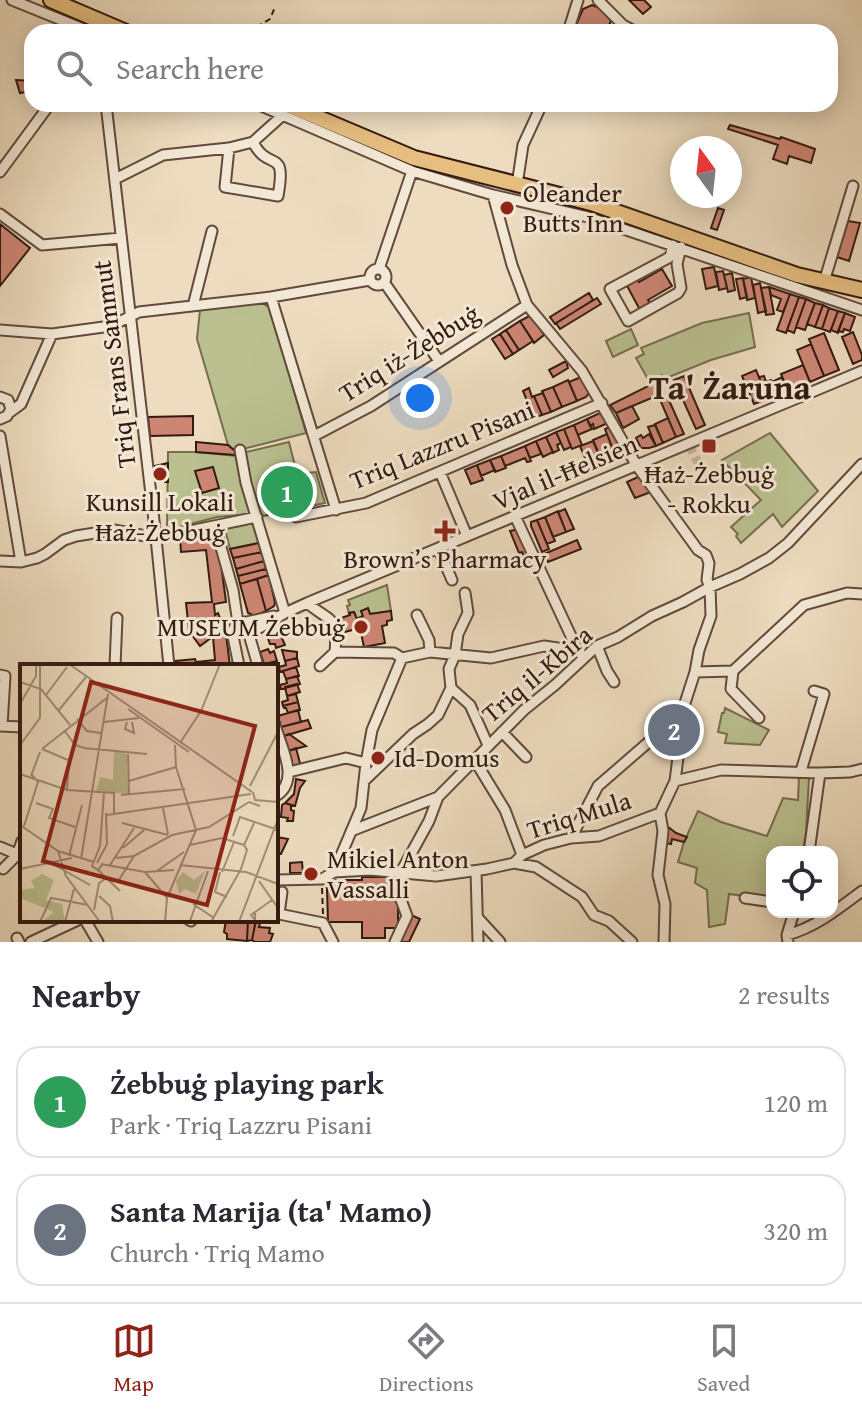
<!DOCTYPE html>
<meta charset="utf-8">
<style>
body{margin:0;font-family:"Gentium Book Plus",serif;background:#f2f2f3;color:#2b2b33}
.controls{position:absolute;right:24px;bottom:24px;display:grid;overflow:hidden;border-radius:16px;box-shadow:0 4px 20px #0003}
.controls button{width:72px;height:72px;display:grid;place-items:center;padding:0;border:0;border-bottom:2px solid #e1e1e2;background:#fff;color:#2b2b33;font:40px sans-serif}
.compass{position:absolute;left:670px;top:136px;width:72px;height:72px;border-radius:50%;background:#fff;box-shadow:0 4px 20px #0003;rotate:345deg}
.you{position:absolute;left:420px;top:398px;width:28px;height:28px;margin:-20px;border:6px solid #fff;border-radius:50%;background:#1a73e8;box-shadow:0 0 0 12px #1a73e833}
.badge{display:grid;place-items:center;width:52px;height:52px;border-radius:50%;background:#8f2418;color:#fff;font-size:26px;font-weight:700}
.pin{position:absolute;translate:-50% -50%;border:4px solid #fff;box-shadow:0 2px 8px #0006}
.list{margin:0;padding:0;list-style:none}
h2{display:flex;justify-content:space-between;align-items:center;height:104px;margin:0;padding:0 32px;font-size:34px}
h2 small{font-size:26px;font-weight:400;color:#7c7c81}
.list li{display:grid;grid-template-columns:52px 1fr auto;gap:24px;align-items:center;box-sizing:border-box;height:112px;margin:0 16px 16px;padding:0 16px;border:2px solid #e1e1e2;border-radius:24px}
.list b{display:block;font-size:30px;white-space:nowrap}
.list p{margin:0;font-size:26px;white-space:nowrap;color:#7c7c81}
.list em{font-size:26px;font-style:normal;color:#7c7c81}
.icon{flex:none;width:44px;height:44px;fill:none;stroke:currentColor;stroke-width:2;stroke-linecap:round;stroke-linejoin:round}
.map{position:relative;flex:none;width:862px;height:942px;overflow:hidden}
.search{position:absolute;background:#fff;box-shadow:0 4px 20px #0003;left:24px;right:24px;top:24px;height:88px;display:flex;align-items:center;gap:20px;box-sizing:border-box;padding:0 28px;border-radius:24px;color:#7c7c81;font-size:30px}
.sheet{height:360px;background:#fff}
nav{display:flex;justify-content:space-around;align-items:center;box-sizing:border-box;height:112px;border-top:2px solid #e1e1e2;background:#fff;font-size:22px;color:#7c7c81}
nav a{display:grid;justify-items:center;gap:4px}
nav .on{color:#8f2418}
.map>svg:first-child{display:block}
.green{fill:#bac090;stroke:#766d50;stroke-width:2}
.building{fill:#cd8674;stroke:#321a10;stroke-width:2}
.lines{fill:none;stroke-linecap:round;stroke-linejoin:round}
.minor-tunnel{stroke:#c8b59c;stroke-width:9;stroke-dasharray:9 4.5;stroke-linecap:butt}
.minor-casing{stroke:#614a3c;stroke-width:13}
.highway-casing{stroke:#321a10;stroke-width:18}
.path{stroke:#321a10;stroke-width:2;stroke-dasharray:6 4;stroke-linecap:butt}
.minor{stroke:#f3e8d5;stroke-width:9}
.highway{stroke:#e6be80;stroke-width:14}
.poi-dot{fill:#8f2418;stroke:#f3e8d5;stroke-width:3}
.labels{text-anchor:middle;stroke-width:6;stroke-linejoin:round;paint-order:stroke}
.poi-label{font-size:26px;fill:#321a10;stroke:#f3e8d5;text-anchor:start}
.street-label{font-size:26px;fill:#321a10;stroke:#f3e8d5}
.district-label{font-size:34px;font-weight:bold;fill:#321a10;stroke:#f3e8d5}
.inset-road{fill:none;stroke:#a28e79;stroke-width:2}
.view{fill:#8f2418;fill-opacity:0.15;stroke:#8f2418;stroke-width:4}
.inset-edge{fill:none;stroke:#321a10;stroke-width:4}
</style>
<div class="map">
<svg width="862" height="942" viewBox="0 0 862 942">
<rect width="100%" height="100%" fill="#eddcbf"/>
<filter id="stains"><feTurbulence type="fractalNoise" baseFrequency=".0025" numOctaves="4"/><feColorMatrix values="0 0 0 0 .2 0 0 0 0 .09 0 0 0 0 .02 0 0 0 .5 -.17"/></filter>
<radialGradient id="worn" r=".72"><stop offset=".6" stop-color="#630" stop-opacity="0"/><stop offset="1" stop-color="#630" stop-opacity=".3"/></radialGradient>
<path class="green" d="M259,301L270,308L306,433L235,451L228,445L197,339L200,310Z
M749,313L755,347L711,360L664,379L662,375L649,381L636,358L644,354L641,348L702,323Z
M631,329L638,345L613,357L606,341Z
M770,433L818,491L782,527L773,514L741,543L736,536L738,534L731,527L761,500L722,460Z
M289,442L297,474L316,472L325,503L264,516L258,512L242,453Z
M168,452H196L237,456L251,514L217,517L179,527L167,528Z
M253,523L259,543L230,549L225,529Z
M387,585L391,611L370,614L368,608L361,611L363,616L357,619L354,612L349,613L347,606L350,605L348,600Z
M725,708L769,730L760,745L725,743L727,734L718,732L722,713H724Z
M799,776L809,778L806,832L803,852H772V900L729,894L725,924L709,927L707,890L695,883L697,868L678,862L684,842L698,811L721,822L767,836L783,798L798,800Z"/>
<path class="building" d="M629,0H644L651,7L643,14Z
M592,5L607,11L611,21L606,32H573L583,9Z
M16,80L32,81V91L20,93Z
M730,125L780,139L781,137L815,149L811,163L789,156L787,164L773,159L778,145L728,129Z
M718,208L724,210L717,230L711,228Z
M848,221L860,223L849,261L837,257Z
M0,224L30,248L0,286Z
M714,267L718,286L706,289L702,269Z
M662,269L672,286L648,300L651,304L640,310L626,284L637,278L639,282Z
M723,271L727,288L719,290L716,272Z
M732,273L735,290L728,292L724,275Z
M751,277L755,298L747,300L743,279Z
M743,278L747,297L740,299L736,279Z
M760,283L766,311L758,313L753,285Z
M769,287L774,314L766,315L761,288Z
M769,287L790,294L783,312L777,310L781,299L771,295Z
M589,293L593,300L555,324L550,317Z
M790,294L799,297L786,333L777,330Z
M799,297L806,299L794,333L787,330Z
M597,298L601,304L560,329L556,323Z
M806,299L815,303L805,330L796,327Z
M815,303L823,305L815,327L807,324Z
M823,305L829,308L822,329L815,327Z
M829,308L838,311L830,332L822,329Z
M838,311L845,313L838,333L831,330Z
M845,313L855,317L850,331L844,329L843,332L838,331Z
M531,315L544,335L534,343L520,321Z
M520,321L533,341L519,350L506,330Z
M506,330L519,350L513,354L500,334Z
M853,332L862,355V360L853,364L842,337Z
M824,333L839,370L824,376L809,339Z
M500,334L513,354L505,359L492,339Z
M811,344L824,376L810,382L797,350Z
M566,361L568,368L553,377L549,370Z
M803,365L810,382L788,391L781,374Z
M756,370L768,399L754,404L742,376Z
M684,376L705,425L696,429L674,380Z
M764,376L766,382L771,380L777,395L768,399L759,377Z
M581,377L586,383L584,384L589,393L586,397L577,401L569,382Z
M782,377L788,391L777,395L772,382Z
M568,380L577,401L562,407L553,387Z
M656,382L661,394L616,413L610,405Z
M553,387L562,407L551,412L542,391Z
M529,388L532,397L534,396L542,415L534,418L523,391Z
M543,393L551,412L542,415L534,396Z
M668,398L684,434L676,437L661,402Z
M632,406L639,419L623,428L616,413Z
M600,413L605,415L608,423L594,429L593,424L590,426L587,419Z
M193,416V435L150,436L148,417Z
M668,418L676,437L663,443L655,424Z
M587,419L592,429L578,435L574,425Z
M574,425L582,445L572,449L564,429Z
M655,425L663,443L656,446L648,427Z
M612,426L628,454L626,457L617,460L605,429Z
M564,429L571,447L564,450L556,432Z
M556,432L561,443L557,445L559,450L553,453L546,437Z
M607,434L617,460L604,466L593,440Z
M649,434L656,446L649,448H641L636,438L641,435L643,438Z
M546,437L553,452L543,457L536,441Z
M536,441L541,454L530,458L525,446Z
M593,441L604,466L591,472L580,446Z
M196,442L228,445L235,451V455L196,452Z
M525,446L531,461L527,462L525,458L505,466L501,456Z
M501,456L506,468L495,472L490,460Z
M490,460L495,470L481,476L477,465Z
M168,463V482H153L150,467Z
M477,465L483,480L471,484L465,470Z
M213,467L219,488L202,493L195,471Z
M638,477L644,480L651,492L635,498L627,482Z
M565,509L574,529L566,532L558,512Z
M558,511L566,532L553,537L545,517Z
M545,517L555,541L547,544L537,520Z
M537,520L549,549L542,552L531,526V522Z
M514,530L519,532L531,557L526,560L522,552L519,553L510,531Z
M205,535L206,542L218,541L226,602L214,604L215,615L218,613L226,634L215,635L200,646L189,631L186,603L212,602L206,550L181,552L180,537Z
M577,540L581,549L548,562L544,554Z
M259,543L262,552L233,558L230,549Z
M262,552L264,561L236,569L233,558Z
M264,561L266,569L238,576L236,569Z
M266,569L269,575L240,584L238,576Z
M269,575L275,603L274,606L266,611L257,579Z
M257,579L266,611L255,616L248,613L240,584Z
M368,608L370,614L391,611L392,620L387,621V625L382,626L385,643L364,647L360,628L341,633L340,624L336,620L350,615L349,613L354,612L357,619L363,616L361,611Z
M226,634L230,666H176V661L195,659L196,662L215,660L213,637Z
M280,634L285,645L276,648L275,644H270L267,636L271,635L272,637Z
M268,649L270,653L274,651L277,661L264,664L260,652Z
M282,650L297,652V658L285,661Z
M297,658L299,666L280,672L279,667L286,665L285,661Z
M296,667L299,676L286,679L283,671Z
M297,676L300,684L281,689L280,685L287,683L286,679Z
M297,684L300,692L287,696L285,687Z
M296,694L298,702L283,706L282,702L288,700L287,696Z
M298,702L300,710L288,713L286,708H284L283,706Z
M298,710L301,722L281,727L278,716Z
M308,720L311,728L284,736L281,727Z
M672,722L677,726L672,737L664,733Z
M289,734L306,746L288,751L284,736Z
M296,748L301,767L293,769L288,751Z
M373,749L388,755L378,765L370,760Z
M296,779L305,781L300,788L295,806L285,803L294,794Z
M285,803L291,805V810L294,811L293,821H287L288,818L281,817L282,805Z
M667,826L676,833L687,837L684,842L672,839L671,844L665,843Z
M277,837L288,839L281,854H276Z
M302,862L303,873H290V863Z
M362,877H398V928H385V938H362V922H328L327,888H328V880H362Z
M411,915L420,919L409,942H397Z
M226,920H248L247,941L227,939V934L224,932Z
M248,920H256L252,940L247,941Z
M256,920H261L259,927L270,928L269,933L273,934L270,942H255L252,940Z"/>
<g class="lines">
<path class="minor-tunnel" d="M689,445L698,463"/>
<defs>
<path id="minor" d="M12,0L91,32
M598,0L623,25L636,32
M568,32L578,0
M106,104L156,538L169,666
M257,104L412,171L493,195L588,217L862,310
M229,148L225,187L278,196C287,145 269,174 253,142
M0,172L50,104
M115,179L163,155L229,148L253,142L283,115
M517,185L523,145L542,104
M493,195L512,265L527,305L582,371L637,466L698,550L706,555L709,563L707,580L710,587L711,616L699,650L695,672L685,703L675,781L660,813L663,831L658,875L665,904L664,942
M0,214L42,245L121,238
M673,245L670,257L610,289L628,321L678,293L681,288L677,264L681,247
M370 277a8 8 0 1 1 16 0a8 8 0 1 1-16 0Z
M379,269L412,171
M384,282L439,361
M824,282L853,186
M271,297L336,510
M193,306L212,231
M0,330L52,334L111,326L139,312L271,297L370,280
M0,397L8,400L11,409L7,416L0,419
M10,412L21,404L52,334
M0,436L21,562
M314,436L371,406L527,305
M240,450L246,483L285,613
M440,472L467,536
M515,516L578,651L581,654
M296,517L366,503L602,403
M210,527L217,533L233,590L238,623L232,631L239,666
M439,550L452,580
M0,561L21,562L37,558L45,554L64,540L76,536L114,530L156,538L257,517
M307,603C333,624 338,615 335,652
M417,615L429,640L430,652
M245,622L252,627L250,638L258,666
M242,623L274,616
M252,632L285,613L307,603L862,371
M597,646L607,671L614,682
M335,652L394,653L402,658L430,652L491,658L544,646L578,651
M115,666L117,618
M320,666L335,652
M733,671L731,689L759,718
M695,672L733,671L804,605L847,593L862,594
M0,675L5,676L2,726
M451,688L470,705L488,745
M0,726L22,727
M276,728C282,749 300,781 276,796
M502,732L526,757
M474,759L505,810L522,855
M801,771L824,694L814,691
M289,772L346,758L366,763
M364,781L413,734L428,724L438,715L451,688L449,669L455,655L458,634L468,613L465,593
M675,781L721,770L820,773L850,772L862,769
M351,831L438,797L524,710L555,685L597,646L618,637L652,616L683,602L710,587L740,574L769,558L788,543L862,464
M571,838L598,786L651,740L685,703
M0,847L19,855
M809,852L820,773
M514,863L522,855L544,845L571,838L599,836L660,813
M3,869L17,855L22,841
M476,871L478,942
M334,872L361,808L366,763L372,730L402,658
M276,880L322,879L334,872L370,870L436,876L487,869L514,863L536,867L582,897L594,915L609,921L632,942
M745,898L772,902
M276,913L279,914L282,892
M279,914L323,923L333,942
M478,918L500,942
M85,920L98,942
M189,920L191,921
M787,935C816,927 838,909 862,891
M17,938L19,942
M31,942L78,920
M395,942L407,916L400,897L401,872L429,821L438,797
M788,942L787,935L794,912"/>
<path id="highway" d="M51,0L126,32
M286,104L414,158L591,203L797,275L862,290"/>
</defs>
<use href="#minor" class="minor-casing"/>
<use href="#highway" class="highway-casing"/>
<path class="path" d="M248,32L270,19L275,7
M266,515L288,512
M322,888L323,914"/>
<use href="#minor" class="minor"/>
<use href="#highway" class="highway"/>
</g>
<g class="poi-dot">
<circle cx="507" cy="208" r="8"/>
<rect x="701" y="438" width="16" height="16" rx="4"/>
<circle cx="160" cy="474" r="8"/>
<path d="M441 519h8v8h8v8h-8v8h-8v-8h-8v-8h8z"/>
<circle cx="361" cy="627" r="8"/>
<circle cx="378" cy="758" r="8"/>
<circle cx="311" cy="874" r="8"/>
</g>
<g class="labels">
<g class="poi-label">
<text x="523" y="202">Oleander<tspan x="523" dy="30">Butts Inn</tspan></text>
<text x="709" y="483" text-anchor="middle">Ħaż-Żebbuġ<tspan x="709" dy="30">- Rokku</tspan></text>
<text x="160" y="511" text-anchor="middle">Kunsill Lokali<tspan x="160" dy="30">Ħaż-Żebbuġ</tspan></text>
<text x="445" y="568" text-anchor="middle">Brown’s Pharmacy</text>
<text x="345" y="636" text-anchor="end">MUSEUM Żebbuġ</text>
<text x="394" y="767">Id-Domus</text>
<text x="327" y="868">Mikiel Anton<tspan x="327" dy="30">Vassalli</tspan></text>
</g>
<g class="street-label">
<text transform="translate(409 353) rotate(-32)" y="9">Triq iż-Żebbuġ</text>
<text transform="translate(114 364) rotate(-97)" y="9">Triq Frans Sammut</text>
<text transform="translate(442 445) rotate(-22)" y="9">Triq Lazzru Pisani</text>
<text transform="translate(565 472) rotate(-23)" y="9">Vjal il-Ħelsien</text>
<text transform="translate(537 674) rotate(-40)" y="9">Triq il-Kbira</text>
<text transform="translate(579 815) rotate(-17)" y="9">Triq Mula</text>
</g>
<g class="district-label">
<text x="730" y="399">Ta' Żaruna</text>
</g>
</g>
<g transform="translate(20 664)">
<rect width="258" height="258" fill="#eddcbf"/>
<path d="M94,87L107,90L108,130L76,127L80,113L93,116ZM185,207L176,230L165,225L159,230L156,217L163,208L174,216ZM22,210L34,216L26,236L42,240L45,258L23,257L34,248L0,234V226L15,224L11,217Z" fill="#bac090"/>
<path class="inset-road" d="M49,0L232,128M0,18L21,25L50,61M26,31L47,3M0,40L16,12V0M108,45L169,88M39,46L66,13M57,55L67,67L81,69M84,58L119,54M107,58L105,65L114,69L112,58M44,66L55,81L64,84L127,90M160,79L181,47L200,0M0,81L20,54V0M155,81L156,103L176,166M22,85L88,33M22,85L48,96M108,88L109,132M0,110L47,126L94,129V149M11,112L20,88M109,117L156,103M230,122L258,68M47,126L49,97M233,128L235,136L258,138M101,131L165,125M16,139L33,145L29,154L55,163M143,144L148,170M87,151L231,130M102,159L148,171M0,161L38,187L74,198M4,162L18,118L12,111M213,172L220,153L258,166M170,181L202,174L224,181M103,184L124,166M38,187L46,212L80,258M49,192L62,141M96,194L114,192L152,171L189,163L229,138L240,142M61,195L88,30M31,199L70,221M77,199L87,180L86,149M81,200L125,208M83,200L78,206L72,202L80,182L84,129M90,201L114,164M160,201L226,208L258,220M0,205L52,194M78,206L100,227M137,207L164,188M125,208L147,234L145,258M125,208L154,206M200,208L195,228L207,233M202,208L214,178M239,217L258,244M97,219L114,192M79,232L90,242L93,258M147,234L176,166M173,240L194,254M74,246L79,219L87,214M235,249V256L231,251L252,236M170,257L188,207M20,258L31,234L68,241M45,258L54,225M191,258L221,205L227,186L224,181L234,159M219,258L258,155"/>
<path class="view" d="M71,18L235,62L187,241L23,197Z"/>
<rect width="258" height="258" class="inset-edge"/>
</g>
<rect width="100%" height="100%" filter="url(#stains)"/>
<rect width="100%" height="100%" fill="url(#worn)"/>
</svg>
<div class="controls">
<button><svg class="icon" aria-label="locate" viewBox="0 0 24 24"><circle cx="12" cy="12" r="6"/><path d="M12 2v4M12 18v4M2 12h4M18 12h4"/></svg></button>
</div>
<svg class="compass" viewBox="-18 -18 36 36"><path d="M0-13l5 13h-10z" fill="#e53935"/><path d="M0 13l5-13h-10z" fill="#7c7c81"/></svg>
<div class="you"></div>
<div class="pin badge" style="left:287px;top:492px;background:#2e9e5b">1</div>
<div class="pin badge" style="left:674px;top:730px;background:#6b7280">2</div>
<div class="search"><svg class="icon" aria-label="search" viewBox="0 0 24 24"><circle cx="10" cy="10" r="6"/><path d="M15 15l6 6"/></svg>Search here</div>
</div>
<section class="sheet">
<h2>Nearby<small>2 results</small></h2>
<ul class="list">
<li><span class="badge" style="background:#2e9e5b">1</span><div><b>Żebbuġ playing park</b><p>Park · Triq Lazzru Pisani</p></div><em>120 m</em></li>
<li><span class="badge" style="background:#6b7280">2</span><div><b>Santa Marija (ta' Mamo)</b><p>Church · Triq Mamo</p></div><em>320 m</em></li>
</ul>
</section>
<nav>
<a class="on"><svg class="icon" aria-label="map" viewBox="0 0 24 24"><path d="M3 6l6-2 6 2 6-2v14l-6 2-6-2-6 2zM9 4v14M15 6v14"/></svg>Map</a>
<a><svg class="icon" aria-label="directions" viewBox="0 0 24 24"><path d="M12 3l9 9-9 9-9-9zM9 14v-3h6M13 9l2 2-2 2"/></svg>Directions</a>
<a><svg class="icon" aria-label="saved" viewBox="0 0 24 24"><path d="M7 4h10v16l-5-4-5 4z"/></svg>Saved</a>
</nav>
